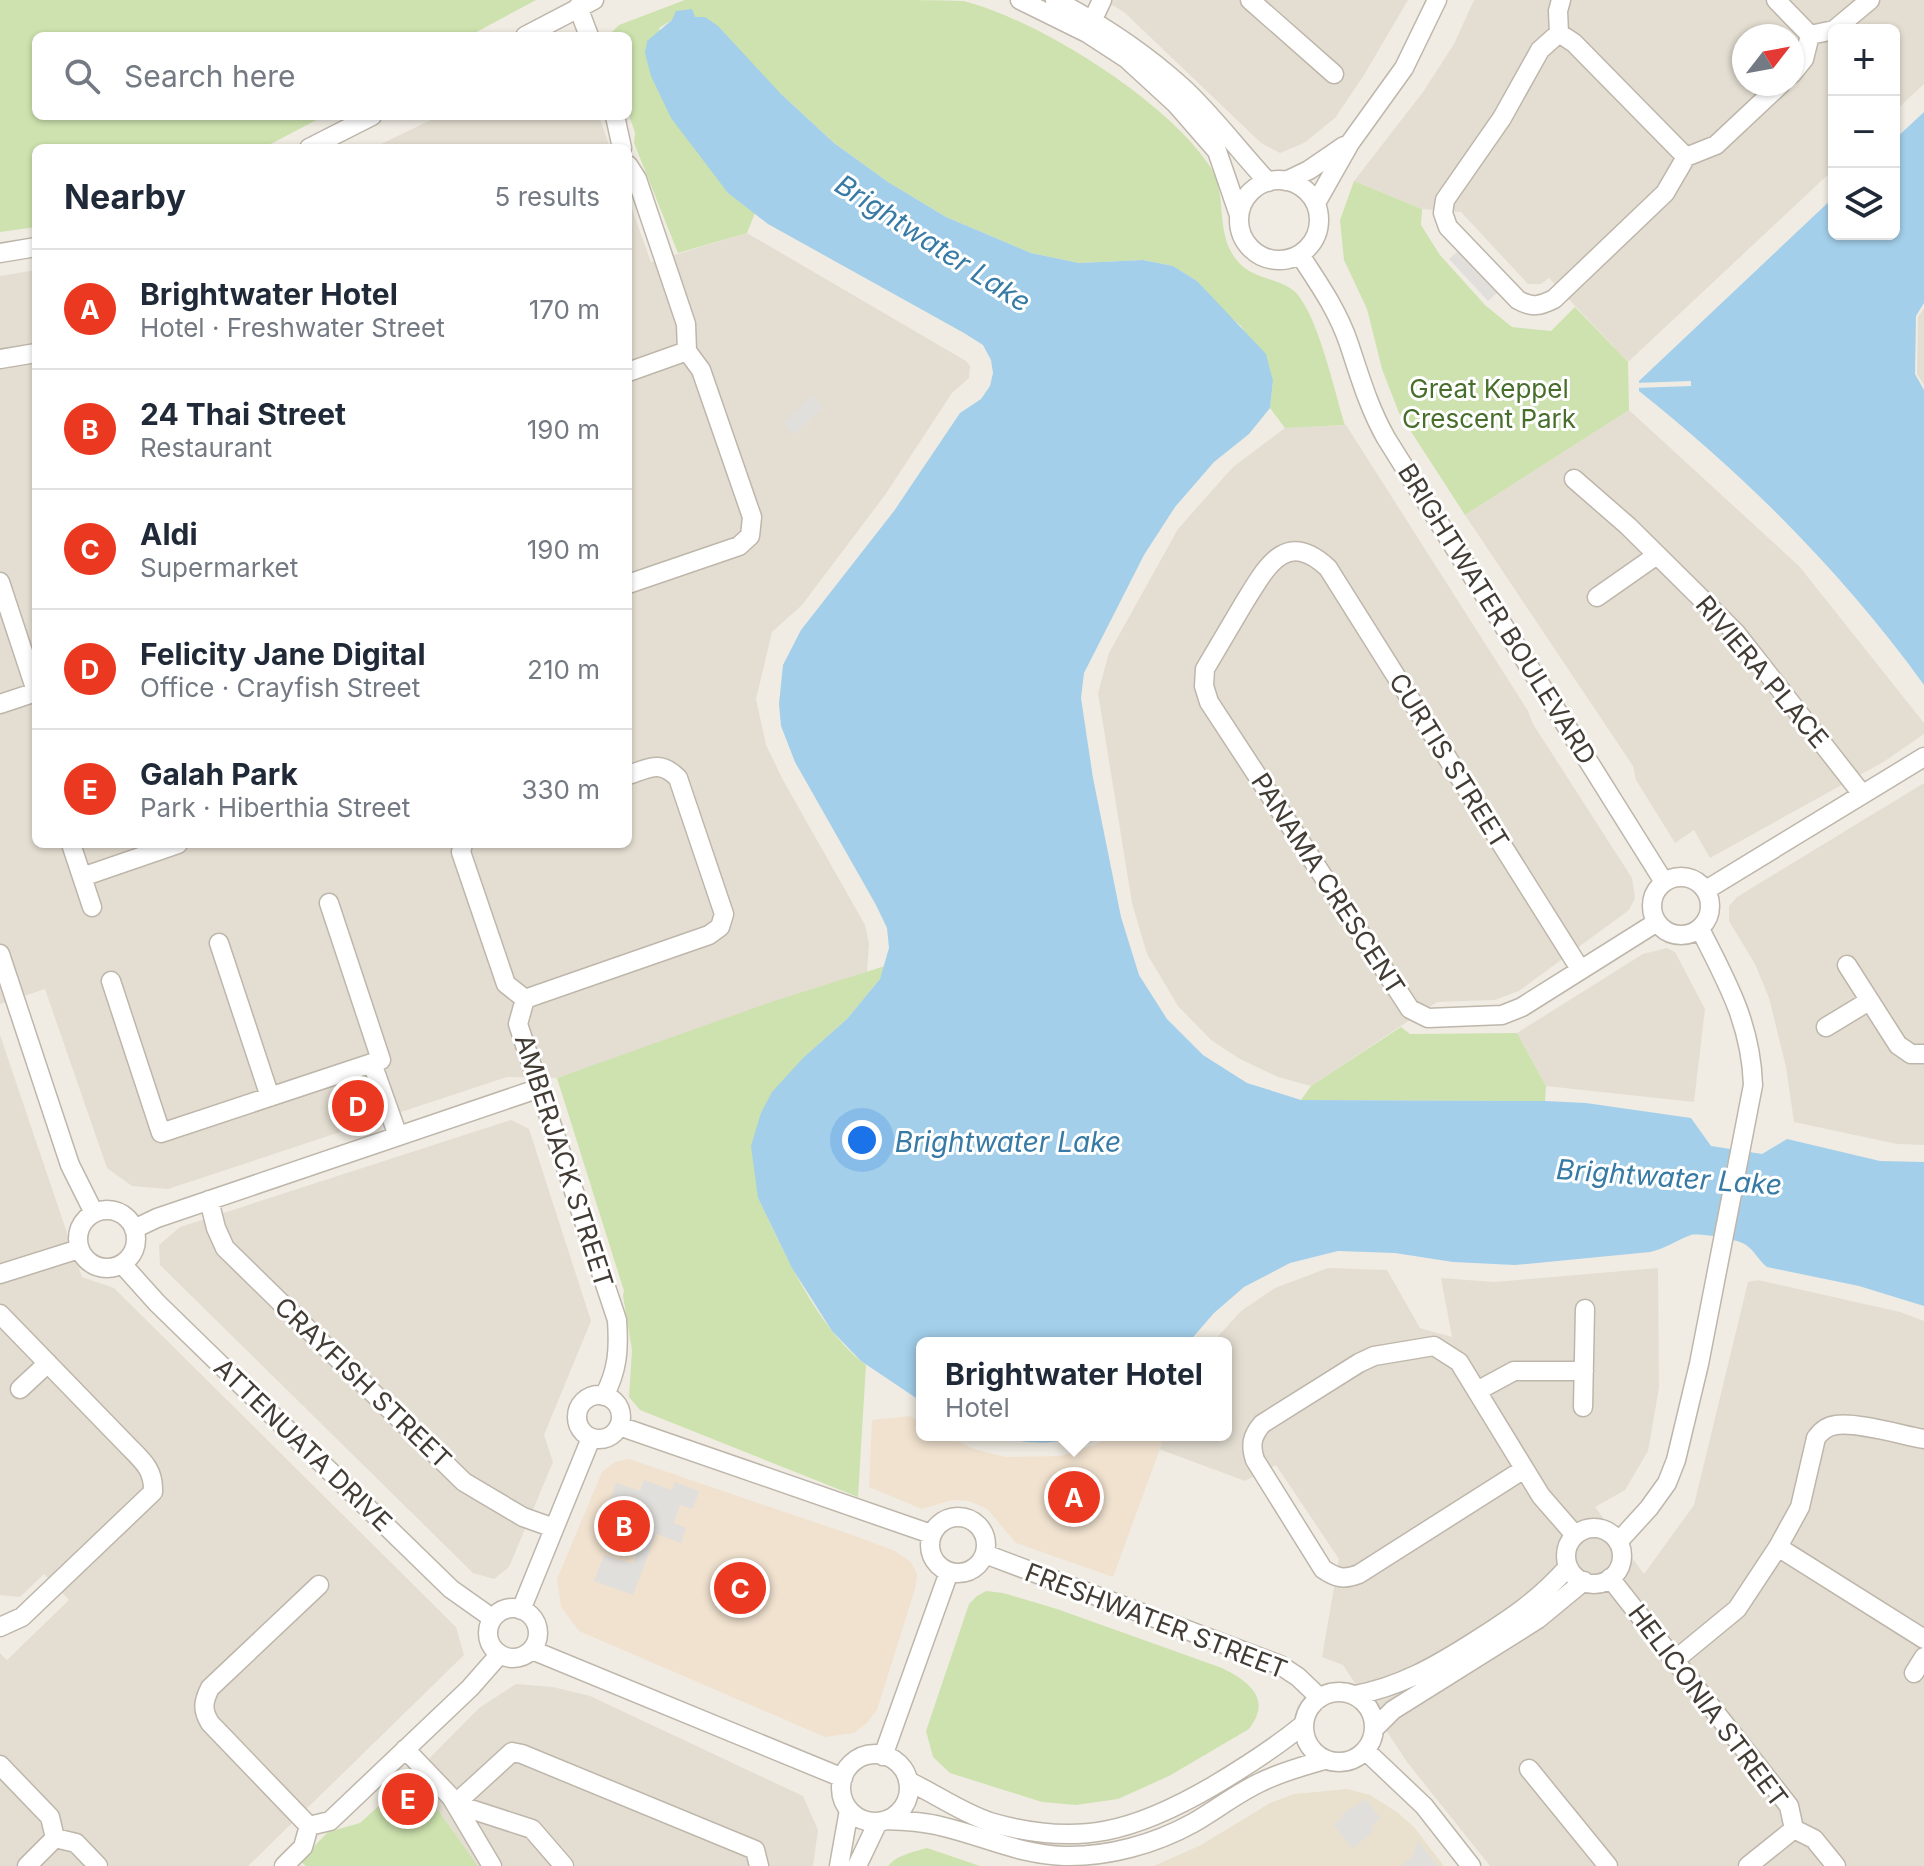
<!DOCTYPE html>
<meta charset="utf-8">
<style>
body{margin:0;font-family:Inter,sans-serif;background:#f6f6f7;color:#1f2937}
.controls{position:absolute;right:24px;top:24px;display:grid;overflow:hidden;border-radius:12px;box-shadow:0 2px 6px #0004}
.controls button{width:72px;height:72px;display:grid;place-items:center;padding:0;border:0;border-bottom:2px solid #e0e1e3;background:#fff;color:#1f2937;font:40px sans-serif}
.compass{position:absolute;left:1732px;top:24px;width:72px;height:72px;border-radius:50%;background:#fff;box-shadow:0 2px 6px #0004;rotate:59deg}
.you{position:absolute;left:862px;top:1140px;width:28px;height:28px;margin:-20px;border:6px solid #fff;border-radius:50%;background:#1a73e8;box-shadow:0 0 0 12px #1a73e833}
.badge{display:grid;place-items:center;width:52px;height:52px;border-radius:50%;background:#ea3821;color:#fff;font-size:26px;font-weight:700}
.pin{position:absolute;translate:-50% -50%;border:4px solid #fff;box-shadow:0 2px 8px #0006}
.popup{position:absolute;left:916px;top:1337px;width:316px;height:104px;box-sizing:border-box;display:grid;place-content:center;border-radius:12px;background:#fff;filter:drop-shadow(0 2px 6px #0005);font-size:26px;white-space:nowrap;color:#747a83}
.popup b{font-size:30px;color:#1f2937}
.popup::after{content:'';position:absolute;left:50%;top:100%;margin-left:-16px;border:16px solid transparent;border-top-color:#fff}
.list{margin:0;padding:0;list-style:none}
h2{display:flex;justify-content:space-between;align-items:center;height:104px;margin:0;padding:0 32px;font-size:34px}
h2 small{font-size:26px;font-weight:400;color:#747a83}
.list li{display:grid;grid-template-columns:52px 1fr auto;gap:24px;align-items:center;box-sizing:border-box;height:120px;padding:0 32px;border-top:2px solid #e0e1e3}
.list b{display:block;font-size:30px;white-space:nowrap}
.list p{margin:0;font-size:26px;white-space:nowrap;color:#747a83}
.list em{font-size:26px;font-style:normal;color:#747a83}
.icon{flex:none;width:44px;height:44px;fill:none;stroke:currentColor;stroke-width:2;stroke-linecap:round;stroke-linejoin:round}
.map{position:relative;flex:none;width:1924px;height:1866px;overflow:hidden}
.search{position:absolute;background:#fff;box-shadow:0 2px 6px #0004;left:32px;top:32px;width:600px;height:88px;display:flex;align-items:center;gap:20px;box-sizing:border-box;padding:0 28px;border-radius:12px;color:#747a83;font-size:30px}
.panel{position:absolute;background:#fff;box-shadow:0 2px 6px #0004;left:32px;top:144px;width:600px;height:704px;border-radius:12px}
.map>svg:first-child{display:block}
.residential{fill:#e4ded2;fill-rule:evenodd}
.commercial{fill:#f1e2cf}
.education{fill:#e9e0ce}
.green{fill:#cde2ae}
.parking{fill:#e1dfdc}
.water{fill:#a3cfea}
.pier{fill:#f0ece3}
.lines{fill:none;stroke-linecap:round;stroke-linejoin:round}
.minor-casing{stroke:#beb6aa;stroke-width:21}
.minor{stroke:#fff;stroke-width:18}
.labels{text-anchor:middle;stroke-width:6;stroke-linejoin:round;paint-order:stroke}
.park-label{font-size:26px;fill:#486e2c;stroke:#fff}
.street-label{font-size:26px;fill:#423c34;stroke:#fff}
.water-label{font-size:28px;font-style:italic;fill:#367aa5;stroke:#fff}
</style>
<div class="map">
<svg width="1924" height="1866" viewBox="0 0 1924 1866">
<rect width="100%" height="100%" fill="#f0ece3"/>
<path class="residential" d="M1103,0H1408L1364,75L1335,118L1304,143L1280,153L1261,143L1124,12Z
M1474,0H1924V84L1894,112V30H1834V169L1628,362L1549,278L1541,284H1528L1461,212L1422,209L1354,181L1423,92L1454,44ZM1744,36H1792V84H1744Z
M439,116H599L610,148H373Z
M628,198L651,262L747,233L966,361L970,366L969,378L952,393L885,495L802,605L772,632L756,699L766,745L783,780L865,925L869,943L867,972L557,1078L507,1077L168,1189L132,1186L107,1168L45,989L0,1004V276L36,270V844H628Z
M1924,308V385L1917,374L1918,317Z
M1629,410L1799,566L1924,723V734L1885,761L1710,858L1694,830L1675,843L1636,780L1633,766L1465,515Z
M1346,425L1528,711L1533,724L1632,878L1635,898L1629,910L1519,991L1495,1000L1437,1002L1311,1086L1278,1077L1240,1059L1211,1040L1178,1006L1147,954L1132,903L1098,693L1109,653L1178,529L1233,467L1285,428Z
M1924,783V1145L1897,1144L1794,1122L1786,1067L1769,998L1755,964L1729,921V906L1737,897Z
M1667,948L1675,952L1705,1009L1694,1102L1546,1086L1517,1033L1643,954Z
M0,1035L82,1277L114,1288L456,1627L464,1655L248,1866H0V1653L7,1660L69,1600L44,1574L20,1597L0,1595Z
M511,1120L529,1129L591,1321L544,1435L553,1462L509,1567L494,1579L473,1573L160,1265L159,1245L180,1227Z
M1328,1268L1387,1270L1420,1328L1452,1337L1441,1278L1494,1282L1658,1268L1659,1388L1648,1451L1625,1490L1595,1507L1644,1574L1694,1505L1748,1282L1758,1280L1900,1312L1924,1321V1866H1490L1407,1762L1343,1665L1322,1657L1339,1559L1276,1465L1245,1481L1159,1449L1165,1435H1226V1343H1212L1241,1311L1275,1288Z
M516,1684L553,1687L590,1696L803,1796L818,1830L813,1866H478L413,1775L479,1708Z"/>
<path class="commercial" d="M910,1416L922,1423V1435H945L974,1449L1005,1457L1061,1456L1094,1445L1111,1435H1165L1113,1577L1016,1543L987,1509L969,1501L952,1500L922,1509L869,1487L872,1420Z
M629,1459L861,1538L895,1551L911,1562L917,1574L915,1589L877,1710L867,1723L854,1733L825,1737L579,1631L561,1607L557,1579L602,1472L615,1462Z"/>
<path class="education" d="M1347,1789L1370,1795L1397,1812L1414,1827L1444,1866H1154L1201,1845L1270,1803L1294,1794Z"/>
<path class="green" d="M0,0H536L469,36H36V116H324L263,148H36V227L0,232Z
M685,0C751,0 818,0 885,0C908,0 942,0 963,1C1038,19 1170,103 1211,168C1227,194 1216,229 1233,255C1249,281 1277,276 1294,291C1317,311 1335,393 1345,425L1285,428L1270,408L1273,381L1241,326L1222,310L1197,281L1173,266L1143,260L1079,263L1031,253L946,217L888,182L834,143L780,93L672,20L659,28L728,193L755,213L747,233L678,253L634,143L635,133L628,112V36H612V32L619,25Z
M1354,181L1422,209L1421,225L1440,255L1485,305L1512,327L1551,331L1575,307L1628,362L1629,410L1465,515L1399,413L1382,369L1367,309L1344,260L1340,220Z
M885,966L880,979L847,1019L804,1057L758,1198C785,1253 816,1327 866,1365L858,1497L640,1410L629,1397L632,1350L623,1296L624,1291L557,1078L771,1002Z
M1401,1027L1410,1034L1517,1033L1546,1086L1545,1101L1301,1100L1311,1086Z
M986,1591L1003,1593L1057,1609L1222,1668C1250,1682 1272,1699 1249,1729L1169,1776L1118,1799L1076,1805L1042,1802L950,1773L933,1757L926,1731L969,1604L977,1596Z
M413,1775L478,1866H306L300,1861L328,1832L360,1823Z
M927,1848L980,1866H888C897,1855 913,1852 927,1848Z"/>
<path class="parking" d="M1458,251L1497,293L1488,301L1449,259Z
M812,395L823,407L794,435L783,423Z
M644,1480L672,1490L675,1482L699,1491L693,1509L680,1505L674,1523L686,1528L681,1543L656,1534L633,1595L594,1581L604,1555L633,1564L648,1516L609,1502L616,1483L640,1491Z
M1366,1799L1380,1818L1371,1826L1374,1830L1353,1849L1333,1824L1343,1817L1342,1814Z
M1418,1841L1438,1866H1401L1412,1857Z"/>
<path class="water" d="M692,9L695,17H705L718,26L780,93L834,143L888,182L946,217L1031,253L1079,263L1143,260L1173,266L1197,281L1266,354L1273,381L1270,408L1249,434L1214,462L1175,507L1144,555L1084,673L1081,698L1093,778L1121,917L1139,975L1167,1019L1203,1055L1247,1083L1301,1100L1545,1101L1586,1103L1691,1118L1711,1146L1762,1154L1787,1139L1880,1161L1924,1162V1306L1859,1286L1767,1267C1759,1261 1754,1250 1746,1245C1738,1239 1699,1233 1691,1235C1677,1240 1665,1249 1650,1252L1515,1265L1453,1262L1395,1253L1338,1251L1290,1263L1244,1287L1214,1313L1188,1343H922V1402L861,1361L832,1331L792,1268L758,1198L751,1146L761,1113L772,1092L804,1057L847,1019L880,979L889,948L887,928L876,905L795,762L781,726L779,704L783,665L801,630L894,511L960,413L981,399L990,386L993,373L991,360L983,345L964,333L768,224L728,193L671,118L651,76L645,53L647,41L672,20L676,11Z
M1924,112V303L1916,316L1915,374L1924,390V685C1845,575 1745,475 1639,391V381L1834,197V234H1894V140Z
M990,1435H1081C1050,1447 1021,1443 990,1435Z"/>
<path class="pier" d="M1691,381V386L1635,388V383Z"/>
<g class="lines">
<defs>
<path id="minor" d="M1020,0L1087,33L1127,59L1176,104L1217,151L1239,215
M1055,0C1101,24 1142,51 1181,86C1211,113 1240,152 1268,182
M1250,0L1334,74
M1561,0L1558,11L1559,33L1540,50L1502,118L1445,200L1443,213L1448,227L1518,300C1532,308 1540,306 1554,299L1665,193L1686,157L1716,145L1781,84
M1776,0L1810,35
M578,7L589,36
M1088,30L1102,0
M1834,30L1870,0
M1559,33L1574,43L1686,157
M525,36L594,0
M1792,74L1804,59L1810,35L1834,30
M615,116L622,148
M309,148L372,116
M628,165L637,179L686,324L687,351L701,370L752,517L750,536L739,546L628,584
M1239 220a40 40 0 1 1 80 0a40 40 0 1 1-80 0Z
M1286,181L1309,170L1344,146
M1316,203L1350,143L1404,68L1437,0
M0,253L36,247
M1300,255C1319,284 1338,311 1349,344C1360,377 1369,408 1386,438L1664,882
M0,359L36,353
M628,372L687,351
M1574,479L1628,526L1736,633L1862,794
M0,582L36,691
M1597,597L1657,555
M0,704L36,692
M71,844L92,907
M463,844L461,852L506,984L525,999L518,1024L617,1320C619,1349 618,1370 604,1396
M1652 906a29 29 0 1 1 58 0a29 29 0 1 1-58 0Z
M82,877L178,844
M1706,890L1924,757
M219,943L270,1097
M0,954L70,1165L94,1213
M1847,965L1898,1045L1911,1054H1924
M1580,969L1328,568C1285,528 1266,568 1244,603C1231,625 1218,647 1205,669L1204,686L1209,702L1410,1009L1428,1018L1502,1015L1522,1007L1657,922
M111,981L161,1133L381,1060L329,903
M525,999L709,935L720,927L724,914L678,778C660,760 650,768 628,775
M1826,1027L1869,1001
M372,1063L398,1136
M209,1200L216,1228L225,1248L464,1482L523,1517L554,1528
M78 1239a29 29 0 1 1 58 0a29 29 0 1 1-58 0Z
M134,1229L157,1218L540,1088
M122,1264L157,1303L451,1589L492,1618
M0,1274L79,1249
M0,1314L130,1448C144,1462 154,1471 153,1492L22,1617L0,1627
M20,1389L48,1363
M1477,1391L1514,1371H1584
M577 1417a22 22 0 1 1 44 0a22 22 0 1 1-44 0Z
M1583,1407L1585,1309
M619,1426L931,1534
M1524,1469L1359,1574C1344,1580 1336,1578 1323,1569L1255,1460C1250,1445 1252,1436 1262,1424L1359,1363L1374,1356L1434,1346L1459,1362L1541,1496L1575,1535
M930 1545a28 28 0 1 1 56 0a28 28 0 1 1-56 0Z
M1566 1556a28 28 0 1 1 56 0a28 28 0 1 1-56 0Z
M1618,1542L1649,1508L1667,1483L1676,1460L1699,1364L1753,1085C1751,1024 1727,982 1700,929
M1778,1547L1924,1639
M985,1554L1280,1665L1298,1677L1320,1698
M1610,1578L1789,1806L1794,1829L1814,1839L1836,1866
M488 1633a25 25 0 1 1 50 0a25 25 0 1 1-50 0Z
M521,1610L591,1438
M532,1650L843,1778
M1675,1660L1737,1609L1778,1547L1800,1507L1816,1438C1821,1431 1827,1426 1836,1425C1857,1422 1902,1435 1924,1439
M1914,1673L1924,1657
M1304 1727a35 35 0 1 1 70 0a35 35 0 1 1-70 0Z
M1355,1695C1399,1687 1434,1667 1472,1643C1510,1619 1539,1600 1568,1567
M1375,1728L1393,1710L1538,1619L1584,1581
M405,1749L451,1797L492,1866
M1366,1751L1424,1806L1471,1866
M841 1788a34 34 0 1 1 68 0a34 34 0 1 1-68 0Z
M883,1756L949,1572
M0,1765L50,1817L55,1838L76,1843L98,1866
M1529,1769L1608,1866
M908,1781C936,1794 960,1812 990,1822C1078,1848 1136,1831 1213,1786C1245,1767 1275,1748 1304,1724
M886,1820C904,1821 922,1821 940,1826C984,1836 1017,1854 1064,1856C1108,1857 1155,1844 1193,1823C1216,1810 1237,1793 1261,1782C1281,1772 1303,1766 1324,1760
M309,1826L210,1723C202,1710 203,1702 210,1688L319,1585
M27,1866L55,1838
M284,1866L303,1847L309,1826L330,1821L470,1688L499,1655
M564,1866L532,1829L455,1804L512,1752L522,1754L755,1850L759,1866
M839,1866L849,1810
M857,1866L878,1822
M1748,1866L1794,1829"/>
</defs>
<use href="#minor" class="minor-casing"/>
<use href="#minor" class="minor"/>
</g>
<g class="labels">
<g class="park-label">
<text x="1489" y="398">Great Keppel<tspan x="1489" dy="30">Crescent Park</tspan></text>
</g>
<g class="street-label">
<text transform="translate(1497 614) rotate(58)" y="9">BRIGHTWATER BOULEVARD</text>
<text transform="translate(1762 672) rotate(50)" y="9">RIVIERA PLACE</text>
<text transform="translate(1449 761) rotate(58)" y="9">CURTIS STREET</text>
<text transform="translate(1328 884) rotate(57)" y="9">PANAMA CRESCENT</text>
<text transform="translate(564 1161) rotate(72)" y="9">AMBERJACK STREET</text>
<text transform="translate(363 1383) rotate(44)" y="9">CRAYFISH STREET</text>
<text transform="translate(303 1445) rotate(44)" y="9">ATTENUATA DRIVE</text>
<text transform="translate(1156 1621) rotate(21)" y="9">FRESHWATER STREET</text>
<text transform="translate(1708 1706) rotate(53)" y="9">HELICONIA STREET</text>
</g>
<g class="water-label">
<text transform="translate(933 243) rotate(33)" y="10">Brightwater Lake</text>
<text x="1008" y="1152">Brightwater Lake</text>
<text transform="translate(1669 1177) rotate(4)" y="10">Brightwater Lake</text>
</g>
</g>
</svg>
<div class="controls">
<button>+</button>
<button>−</button>
<button><svg class="icon" aria-label="layers" viewBox="0 0 24 24"><path d="M12 4l9 5-9 5-9-5zM3 14l9 5 9-5"/></svg></button>
</div>
<svg class="compass" viewBox="-18 -18 36 36"><path d="M0-13l5 13h-10z" fill="#e53935"/><path d="M0 13l5-13h-10z" fill="#747a83"/></svg>
<div class="you"></div>
<div class="pin badge" style="left:1074px;top:1497px">A</div>
<div class="popup"><b>Brightwater Hotel</b>Hotel</div>
<div class="pin badge" style="left:624px;top:1526px">B</div>
<div class="pin badge" style="left:740px;top:1588px">C</div>
<div class="pin badge" style="left:358px;top:1106px">D</div>
<div class="pin badge" style="left:408px;top:1799px">E</div>
<div class="search"><svg class="icon" aria-label="search" viewBox="0 0 24 24"><circle cx="10" cy="10" r="6"/><path d="M15 15l6 6"/></svg>Search here</div>
<section class="panel">
<h2>Nearby<small>5 results</small></h2>
<ul class="list">
<li><span class="badge">A</span><div><b>Brightwater Hotel</b><p>Hotel · Freshwater Street</p></div><em>170 m</em></li>
<li><span class="badge">B</span><div><b>24 Thai Street</b><p>Restaurant</p></div><em>190 m</em></li>
<li><span class="badge">C</span><div><b>Aldi</b><p>Supermarket</p></div><em>190 m</em></li>
<li><span class="badge">D</span><div><b>Felicity Jane Digital</b><p>Office · Crayfish Street</p></div><em>210 m</em></li>
<li><span class="badge">E</span><div><b>Galah Park</b><p>Park · Hiberthia Street</p></div><em>330 m</em></li>
</ul>
</section>
</div>
